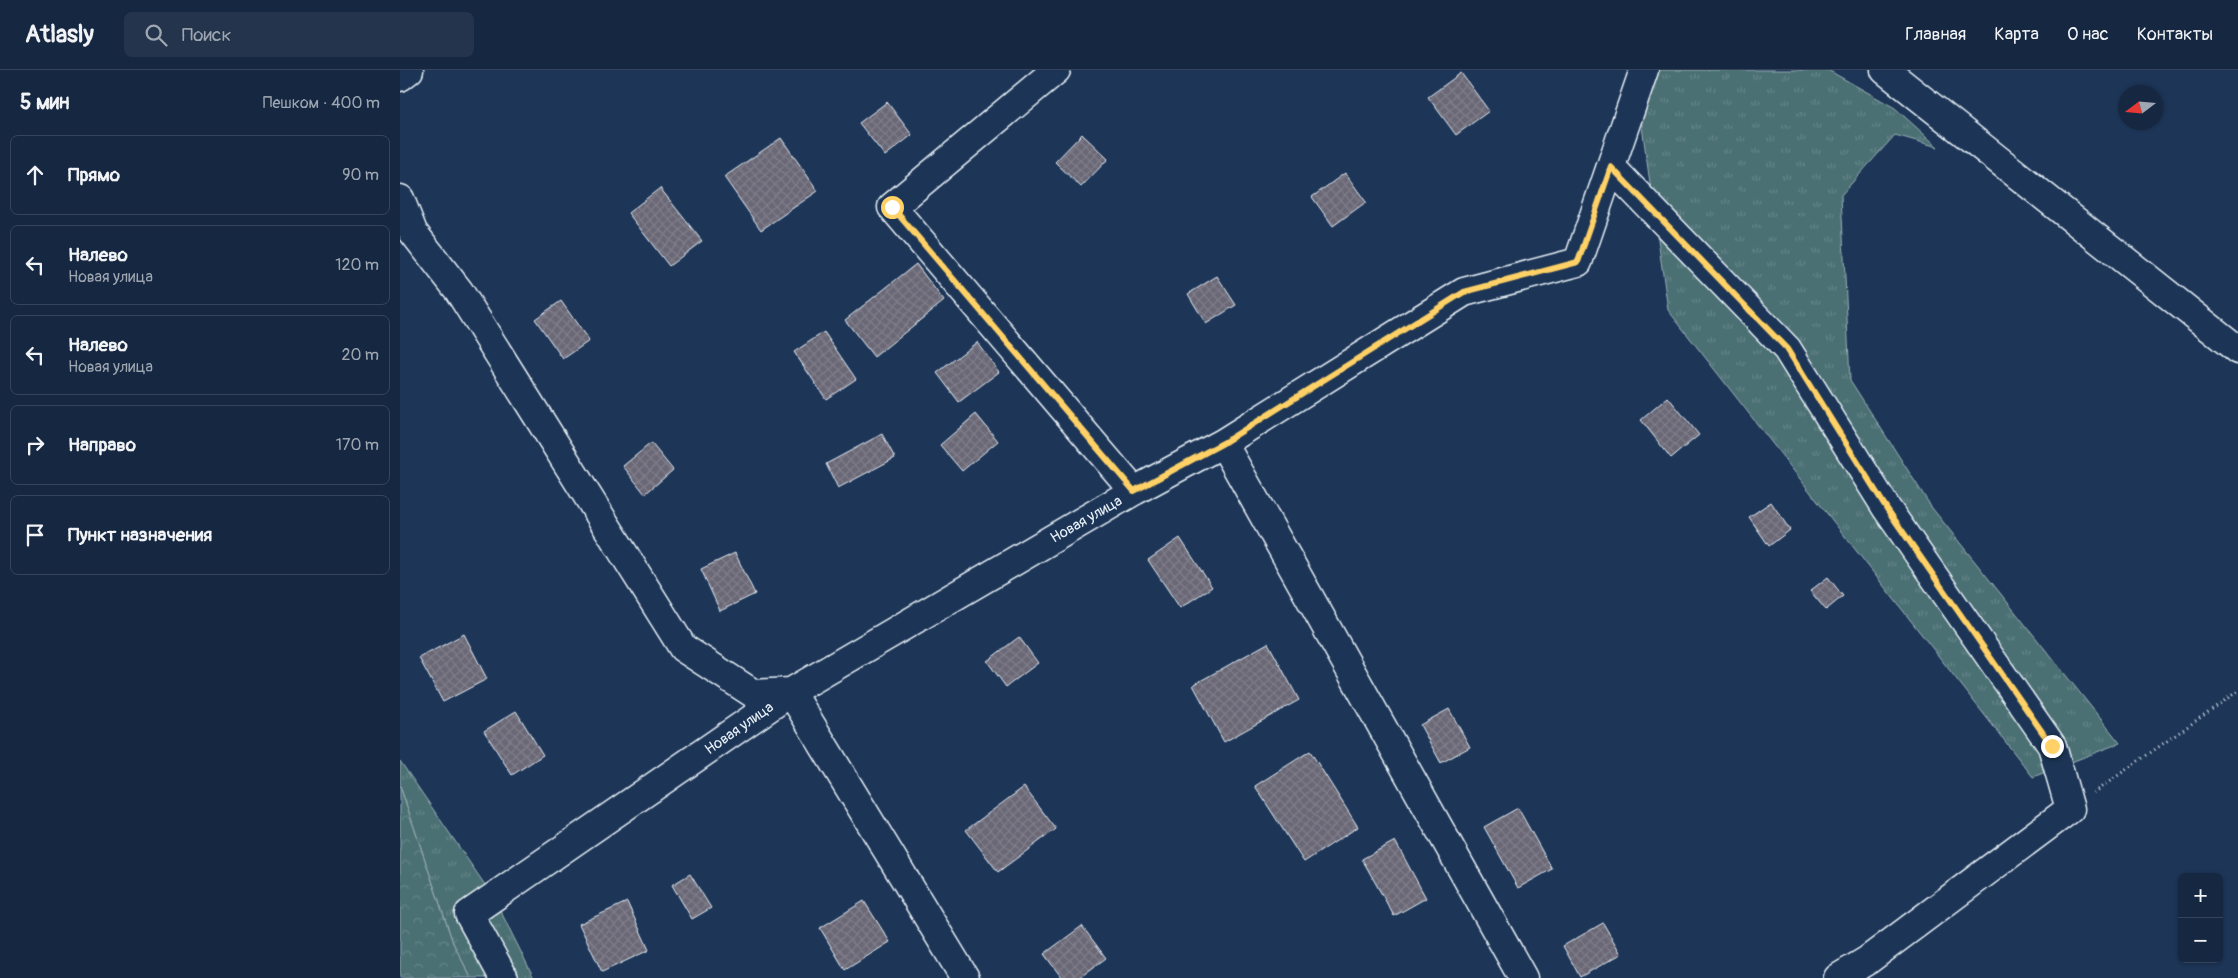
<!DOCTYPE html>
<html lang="ru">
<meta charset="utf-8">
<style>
body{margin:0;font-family:Pangolin,sans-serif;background:#23344c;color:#f1f3f6}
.controls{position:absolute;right:15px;bottom:15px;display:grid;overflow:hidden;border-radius:8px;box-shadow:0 1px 4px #0004}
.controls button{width:45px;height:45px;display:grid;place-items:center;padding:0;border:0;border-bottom:1px solid #35445a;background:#162841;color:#f1f3f6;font:25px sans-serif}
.compass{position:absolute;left:1718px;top:15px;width:45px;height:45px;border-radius:50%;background:#162841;box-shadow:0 1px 4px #0004;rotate:254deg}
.stop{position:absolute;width:15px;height:15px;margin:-11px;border:4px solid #ffd166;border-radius:50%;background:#fff}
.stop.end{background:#ffd166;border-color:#fff;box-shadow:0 1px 5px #0008}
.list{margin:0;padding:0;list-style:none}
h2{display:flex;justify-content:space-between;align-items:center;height:65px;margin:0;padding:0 20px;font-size:21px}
h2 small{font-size:16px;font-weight:400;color:#9ea6b1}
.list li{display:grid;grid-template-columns:32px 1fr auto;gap:15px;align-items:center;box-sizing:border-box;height:80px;margin:0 10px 10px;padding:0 10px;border:1px solid #35445a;border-radius:8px}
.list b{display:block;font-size:19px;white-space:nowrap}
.list p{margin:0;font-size:16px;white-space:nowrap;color:#9ea6b1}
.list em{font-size:16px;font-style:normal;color:#9ea6b1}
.icon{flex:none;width:28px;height:28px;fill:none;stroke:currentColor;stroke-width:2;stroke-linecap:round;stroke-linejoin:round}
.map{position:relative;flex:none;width:1838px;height:908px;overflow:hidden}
header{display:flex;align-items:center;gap:30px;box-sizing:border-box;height:70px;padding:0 25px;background:#162841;border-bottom:1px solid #35445a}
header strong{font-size:24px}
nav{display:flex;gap:28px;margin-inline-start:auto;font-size:18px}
.search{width:350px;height:45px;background:#23344c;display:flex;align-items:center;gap:12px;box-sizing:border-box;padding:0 18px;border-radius:8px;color:#9ea6b1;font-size:19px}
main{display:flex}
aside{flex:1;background:#162841}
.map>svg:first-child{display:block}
.grass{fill:url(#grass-tufts);stroke:#9ab0b6}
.forest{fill:url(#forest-crowns);stroke:#9ab0b6}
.building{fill:url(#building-cross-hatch);stroke:#e8f1f8}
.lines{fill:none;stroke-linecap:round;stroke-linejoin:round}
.minor-casing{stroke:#e8f1f8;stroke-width:31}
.path{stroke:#e8f1f8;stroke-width:3;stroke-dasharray:1 4;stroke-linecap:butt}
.minor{stroke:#1d3557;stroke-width:28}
.route{stroke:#ffd166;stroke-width:6}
.labels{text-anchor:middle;stroke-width:4;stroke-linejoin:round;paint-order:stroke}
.street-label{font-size:15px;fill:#e8f1f8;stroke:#1d3557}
</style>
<header>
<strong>Atlasly</strong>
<div class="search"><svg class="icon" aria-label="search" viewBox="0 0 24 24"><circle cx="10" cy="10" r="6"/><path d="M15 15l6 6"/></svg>Поиск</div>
<nav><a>Главная</a><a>Карта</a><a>О нас</a><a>Контакты</a></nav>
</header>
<main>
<aside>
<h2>5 мин<small>Пешком · 400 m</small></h2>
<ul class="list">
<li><svg class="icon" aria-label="ahead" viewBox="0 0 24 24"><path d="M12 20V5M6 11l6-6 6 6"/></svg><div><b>Прямо</b></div><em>90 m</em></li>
<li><svg class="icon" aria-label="left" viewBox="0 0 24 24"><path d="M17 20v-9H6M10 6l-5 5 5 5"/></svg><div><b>Налево</b><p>Новая улица</p></div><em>120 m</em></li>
<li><svg class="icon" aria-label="left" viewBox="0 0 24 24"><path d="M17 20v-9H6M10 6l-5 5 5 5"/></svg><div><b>Налево</b><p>Новая улица</p></div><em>20 m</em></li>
<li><svg class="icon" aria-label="right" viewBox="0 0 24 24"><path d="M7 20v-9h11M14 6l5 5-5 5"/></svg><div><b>Направо</b></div><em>170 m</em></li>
<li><svg class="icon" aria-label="arrive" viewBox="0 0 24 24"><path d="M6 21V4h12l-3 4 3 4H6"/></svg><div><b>Пункт назначения</b></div></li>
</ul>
</aside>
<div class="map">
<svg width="1838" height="908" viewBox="0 0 1838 908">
<defs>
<pattern id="grass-tufts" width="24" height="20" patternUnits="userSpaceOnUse" patternTransform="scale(1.25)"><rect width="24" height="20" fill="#4b7073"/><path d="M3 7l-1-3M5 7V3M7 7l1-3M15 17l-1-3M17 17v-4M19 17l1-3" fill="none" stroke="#658588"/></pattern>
<pattern id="forest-crowns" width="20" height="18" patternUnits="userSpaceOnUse" patternTransform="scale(1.25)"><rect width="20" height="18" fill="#4b7073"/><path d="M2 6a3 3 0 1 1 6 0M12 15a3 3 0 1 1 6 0" fill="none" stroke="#658588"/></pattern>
<pattern id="building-cross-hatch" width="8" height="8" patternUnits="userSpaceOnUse" patternTransform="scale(1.25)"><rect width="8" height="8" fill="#6b6776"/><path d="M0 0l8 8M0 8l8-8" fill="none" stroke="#807d8a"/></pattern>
</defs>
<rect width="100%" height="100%" fill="#1d3557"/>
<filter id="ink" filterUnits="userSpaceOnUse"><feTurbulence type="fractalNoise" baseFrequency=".02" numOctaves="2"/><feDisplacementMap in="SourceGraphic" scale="10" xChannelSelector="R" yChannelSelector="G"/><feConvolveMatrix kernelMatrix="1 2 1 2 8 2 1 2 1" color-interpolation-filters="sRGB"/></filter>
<g filter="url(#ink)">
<path class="grass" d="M1234,0H1428L1495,38L1538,77L1495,65L1441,125L1450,310L1532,438L1720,673L1633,707L1268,240Z
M0,691L94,828L134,908H71L53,873L0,716Z"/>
<path class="forest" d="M0,716L53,873L71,908H0Z"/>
<path class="building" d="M1061,3L1089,41L1056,65L1028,27Z
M487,32L512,65L485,86L459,53Z
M682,64L708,89L681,117L655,92Z
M381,68L418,121L361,160L324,107Z
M945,103L966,132L933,156L912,127Z
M260,118L302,171L269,196L228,143Z
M516,194L544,231L474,287L445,250Z
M817,206L836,235L806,254L788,224Z
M161,231L189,271L163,289L135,249Z
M424,262L456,309L426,329L394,282Z
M577,272L599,302L559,332L537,303Z
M1268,327L1299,365L1271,388L1241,350Z
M576,344L598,371L562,401L540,375Z
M482,364L495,388L438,418L426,394Z
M251,373L273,400L245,424L223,396Z
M1371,432L1390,460L1369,476L1349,447Z
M780,468L812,517L780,538L748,490Z
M335,483L355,524L320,541L301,499Z
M1428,507L1443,526L1426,540L1410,521Z
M64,564L87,609L43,632L19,588Z
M619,567L638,593L606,617L587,591Z
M868,573L899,630L824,672L793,615Z
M1049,639L1070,677L1041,693L1020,655Z
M116,641L143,685L112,705L84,661Z
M910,681L958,757L904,792L855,716Z
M624,717L656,759L598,802L566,760Z
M1118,738L1152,799L1118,818L1084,757Z
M995,771L1026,828L994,846L962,789Z
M290,804L311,838L292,849L272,815Z
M464,831L490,872L445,900L420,858Z
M227,832L249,880L202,902L179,854Z
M1203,853L1221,884L1180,907L1163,876Z
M682,856L706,888L679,908H662L644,884Z"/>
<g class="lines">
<defs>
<path id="minor" d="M656,0L492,137L734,421
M1485,0L1838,280
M0,7L9,0
M1211,97L1387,279L1487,439L1652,676L1670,739L1468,890L1438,908
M0,129L13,162L59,221L283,578L354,624L391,622L565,908
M823,373L1123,908
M104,908L69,844L391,622L734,421L823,373L1064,222L1178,192L1244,0"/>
</defs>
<use href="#minor" class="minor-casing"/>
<path class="path" d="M1693,723L1838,621"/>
<use href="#minor" class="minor"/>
</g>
</g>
<g class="lines" filter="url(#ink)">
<path class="route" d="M492,137L734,421L823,373L1064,222L1178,192L1211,97L1387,279L1487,439L1652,676"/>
</g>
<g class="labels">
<g class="street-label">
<text transform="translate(686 449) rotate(-30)" y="5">Новая улица</text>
<text transform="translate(339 658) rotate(-35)" y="5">Новая улица</text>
</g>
</g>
</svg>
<div class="controls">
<button>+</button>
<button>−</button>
</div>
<svg class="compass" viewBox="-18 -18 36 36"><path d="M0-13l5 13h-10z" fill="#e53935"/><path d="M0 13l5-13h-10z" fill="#9ea6b1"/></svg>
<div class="stop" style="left:492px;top:137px"></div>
<div class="stop end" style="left:1652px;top:676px"></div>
</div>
</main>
